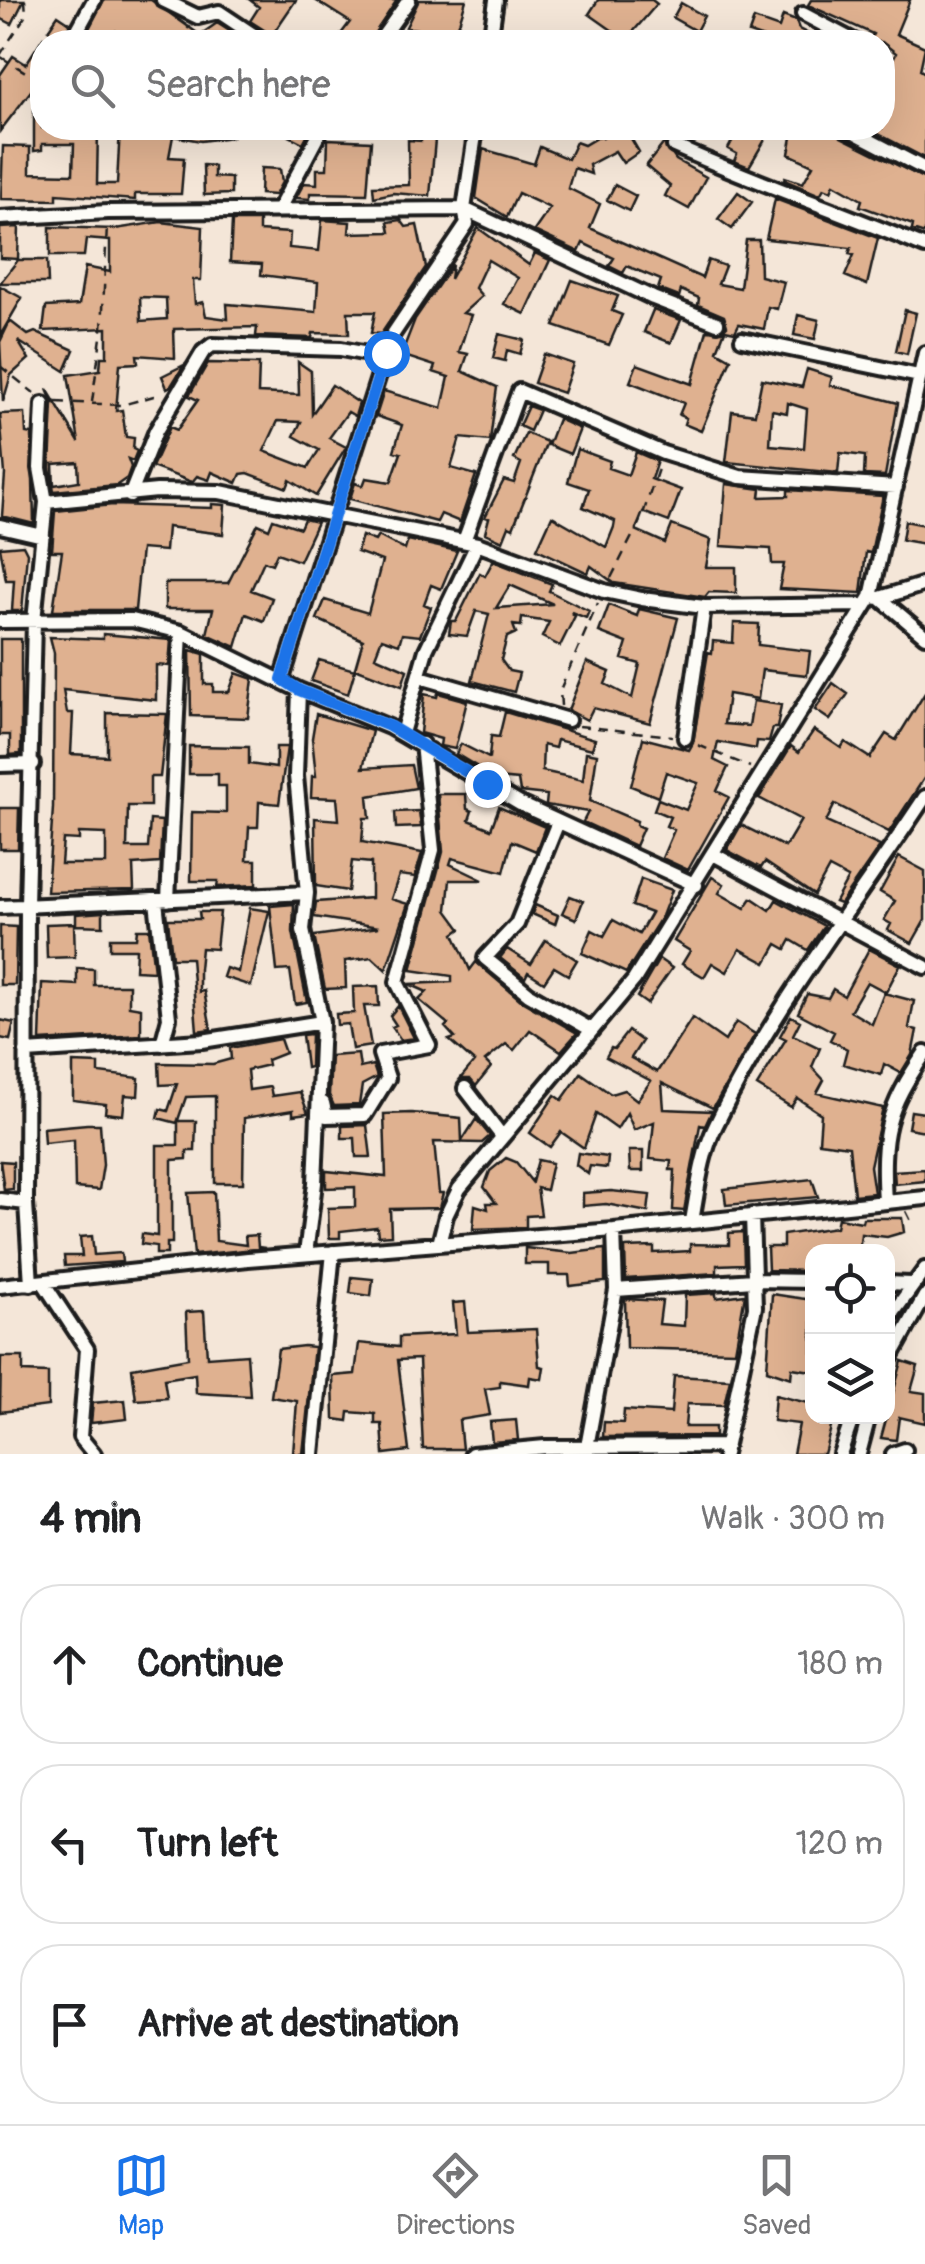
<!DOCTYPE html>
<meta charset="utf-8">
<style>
body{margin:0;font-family:Pangolin,sans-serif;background:#f6f6f6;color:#202124}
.controls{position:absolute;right:30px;bottom:30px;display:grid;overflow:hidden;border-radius:20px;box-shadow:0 10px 40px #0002}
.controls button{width:90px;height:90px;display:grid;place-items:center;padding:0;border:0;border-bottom:2px solid #e0e0e0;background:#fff;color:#202124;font:50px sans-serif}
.stop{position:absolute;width:30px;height:30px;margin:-22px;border:8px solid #1a73e8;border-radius:50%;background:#fff}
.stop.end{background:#1a73e8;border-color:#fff;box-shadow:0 2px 10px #0008}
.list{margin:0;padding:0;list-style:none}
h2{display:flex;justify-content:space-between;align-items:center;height:130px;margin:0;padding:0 40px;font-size:42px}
h2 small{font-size:32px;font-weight:400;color:#757577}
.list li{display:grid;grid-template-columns:65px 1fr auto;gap:30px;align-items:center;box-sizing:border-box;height:160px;margin:0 20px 20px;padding:0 20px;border:2px solid #e0e0e0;border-radius:40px}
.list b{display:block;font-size:38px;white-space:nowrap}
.list em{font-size:32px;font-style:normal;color:#757577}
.icon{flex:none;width:55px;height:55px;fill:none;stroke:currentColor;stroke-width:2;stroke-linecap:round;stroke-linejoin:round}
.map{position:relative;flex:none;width:925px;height:1454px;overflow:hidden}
.search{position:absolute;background:#fff;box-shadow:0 10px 40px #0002;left:30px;right:30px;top:30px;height:110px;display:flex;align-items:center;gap:25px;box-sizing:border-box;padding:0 35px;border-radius:40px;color:#757577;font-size:38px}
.sheet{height:670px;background:#fff}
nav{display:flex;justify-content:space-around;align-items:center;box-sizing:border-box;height:140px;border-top:2px solid #e0e0e0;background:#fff;font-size:28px;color:#757577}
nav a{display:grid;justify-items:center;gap:5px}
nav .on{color:#1a73e8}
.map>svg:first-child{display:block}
.building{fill:#dfb190;stroke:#1c1c1c;stroke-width:2.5;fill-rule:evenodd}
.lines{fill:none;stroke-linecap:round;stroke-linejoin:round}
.minor-casing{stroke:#1c1c1c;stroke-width:20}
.path{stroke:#1c1c1c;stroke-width:2.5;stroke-dasharray:10 8;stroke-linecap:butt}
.minor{stroke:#fdfcf7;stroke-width:12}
.route{stroke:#1a73e8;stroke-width:12}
</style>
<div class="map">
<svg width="925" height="1454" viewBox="0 0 925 1454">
<rect width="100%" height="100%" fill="#f4e6d8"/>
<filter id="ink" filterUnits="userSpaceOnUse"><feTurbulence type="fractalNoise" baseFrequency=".01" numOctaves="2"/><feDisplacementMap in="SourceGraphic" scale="20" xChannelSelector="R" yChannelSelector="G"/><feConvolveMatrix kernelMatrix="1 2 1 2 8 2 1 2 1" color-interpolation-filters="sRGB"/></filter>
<g filter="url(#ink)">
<path class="building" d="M0,0H24L12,24L0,18Z
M104,0H151L200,35L217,23L231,32L223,42H136L116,31L110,42H82Z
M250,0H296L272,35L250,21L259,7Z
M315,0H397L369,42H335L350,22Z
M419,0H466L455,36L406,27Z
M598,0H652L657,4L626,40L589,14Z
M811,0H910L896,34L925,47L920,70L925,73V158L867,128H882V80L896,53L882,42H869L873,34L808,5Z
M681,3L704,16L696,31L673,18Z
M58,15L70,23L62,39L48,30Z
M783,16L796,21L799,29L824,42H775L749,33L754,19L779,28Z
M42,39V128H98L97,184H117L120,128H231L232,137L201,141L173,136L169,157L184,158L181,194H135V200L57,194V200L1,199L3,146L30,147V173L73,174L74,144H42V150L34,151V87L0,131V75L13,56L26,64Z
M274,128H311L303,143Z
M421,128H436L430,196L393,193L374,197L373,186L409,185L408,140L421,141Z
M618,128H625L639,152L623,163L615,151L589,165L591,174L574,168L568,188L600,204L590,228L702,278L708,260L725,266L718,284L740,288L746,240H759L760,276L784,282L777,309L768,307L764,329L739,324L735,332L725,330L717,351L731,359L701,431L684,424L686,418L679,415L684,403L630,382L637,364L692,384L707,330L722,331L727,326L724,316L698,305L699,298L681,290L679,297L658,289L661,280L627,266L623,273L609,266L614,258L583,243L579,252L534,231L550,208L518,193L507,217L476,198L483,149L534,164L540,147L568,159L576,142L584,145L601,135L603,138Z
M739,128H772L749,167L734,161L737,154L728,149Z
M772,128H836L841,137L925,179V234L912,230L913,225L860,206L862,200L834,184L831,191L824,188L820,195L784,180L785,177L803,183L813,165L789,154L792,137Z
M328,139L371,141L367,194L310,193V199L296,198L304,183L317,184V169H327Z
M664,143L676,160L706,177L689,209L665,196L670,186L646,166Z
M203,165L214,166V177L231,178V194L204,195Z
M261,168L280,169L282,182L275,195L260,194Z
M615,185L636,196L629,211L607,200Z
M738,192L752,202L732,229L718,219Z
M775,199L878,238L867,285L845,276L854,255L849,254L851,248L766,239Z
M322,220L350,222L349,233L390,232L388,222L401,220L406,227L417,225L426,267L381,334L371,333L375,312H348L349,334L313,333L312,338L256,336L257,327L174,329L175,358L137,355L138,363L120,364L116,411L122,410L126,437L134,438L133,449L137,451L133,461L128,459L131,467L127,478L117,485L54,491L50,467L53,404L47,389L79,442L68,375L100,370L101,357H107V328L43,331L46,307L79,305L85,267L110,272V241L86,239L84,256H50V227L115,229L161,222L203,227L201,280H193L195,304L203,302L206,316L228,319L227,304L316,312L318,282L261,275L262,264L230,262L232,221H259V231L290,233L289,248L319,251ZM140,297L166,298L167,319L141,321ZM78,462L79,481L54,485L53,464Z
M19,227L18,259L0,258V228Z
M478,228L529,265L535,253L550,260L525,314L504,304L518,278L488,260L475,288L482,296L463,313L471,315L459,352L468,354L462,371L497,387L490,441L460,438L451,468L476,475L460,522L441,514L437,522L350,499L355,483L363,486L366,478L391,482L401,453L394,451L402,425L376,416L384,391L442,408L449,377L433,372L435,366L401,355L415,319L452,265L450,279Z
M18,260H47L48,283H0Z
M572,280L618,296L612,311L622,315L609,345L554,326Z
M0,286L22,298L0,336Z
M653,310L681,320L671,343L644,332Z
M905,310L916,313L907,354L896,351Z
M798,315L819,320L815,339L794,335Z
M10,321L28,335L35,332L74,350L65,371L18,341L29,359L11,375L3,402L0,342Z
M499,334L524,340L520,354L507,350L505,361L493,358Z
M544,354L573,364L563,393L534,383Z
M298,362L311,371L312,414L332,385L359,403L355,416L348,412L329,438L346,447L316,496L290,480L287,488L248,473L241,474L237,483L212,472L209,480L197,476L192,482L152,467L170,427L177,430L198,400L189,396L208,363L259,364L258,393L299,395ZM278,421L301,422L294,436L319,450L308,468L264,451Z
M184,365L171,386L167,388L162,376Z
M807,369L832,377L830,385L898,403L885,476L864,475L865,456L840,453L838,473L726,462L732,411L755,414L762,379L802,387ZM788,403L807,409L804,448L770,445L772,410L787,413Z
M528,406L539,410L530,431L519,426Z
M25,413L26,433L32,434L34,524L2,516L5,474L0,414Z
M558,419L580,429L570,454L548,445Z
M526,433L547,442L513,528L509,526L503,541L485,533L489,518L485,517L504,480L514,483L521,463L514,459Z
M577,449L610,461L608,468L628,475L636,452L657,461L651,479L681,490L669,522L643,512L636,530L665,543L672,525L711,540L706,567H736V593L709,592L705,597L614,583L591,566L588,573L537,549L552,516L606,547L614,527L615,521L583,507L589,489L568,482Z
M726,484L761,489L760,497L788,496V490L883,496L871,553L866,552L861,593L779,589L784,564H772L771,549L721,546Z
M212,504L225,505L223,534L167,527L165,551L141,549L135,610H53L62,551H52L55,511L113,505L212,508Z
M273,519L300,528L304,519L317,522L299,561L277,553L272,564L264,561L251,590L272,598L264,621L246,614L236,647L207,634L213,609H165V583H228L258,524L269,529Z
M905,521L925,525V544L902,540Z
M362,536L375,541L378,536L405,550L408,540L457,551L441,589L431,585L424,604L431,607L420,636L402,634L399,644L382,638L375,656L407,670L402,686L355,668L363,640L317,619L325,600L368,613L382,561L357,552Z
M23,545L27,553L22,611H12L14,580H6L0,547Z
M493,561L552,584L549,591L589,611L586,618L571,612L575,616L560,646L542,637L549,622L522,618L521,626L513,625L516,633L507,637L501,660L509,671L519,673L514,692L472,681L489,614L476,611L467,636L449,634L451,621H456L480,573L485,576ZM510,585L553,604L496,608Z
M609,605L637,616L639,609L678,618L650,723L593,708L587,720L568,710L587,662L610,672L605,684L632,698L640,664L622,659L627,643L599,632Z
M734,623L759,624L758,645L810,651L807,675L762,670L758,699L728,694L724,724L749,726L753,701L781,705L777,728H773L769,742L757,741L756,749L718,742L714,760L728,767L717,791L729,797L688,870L662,858L674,830L666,826L670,817L654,810L658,799L686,810L698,783L666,772L658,797L631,786L643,738L689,750L693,743L708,652L712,653L713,641L733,643Z
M103,634L171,640L169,666L156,665V700L63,690L67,713H73L71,754L107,756V713L167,714L160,777H150V806H128L127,848H148L150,820L162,821L160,863L133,865L134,890L47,892L53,808L54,653L50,637L103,639ZM79,833L106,834V864H61L63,839L79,840Z
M0,639H21V754L10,755V735H0Z
M190,650L204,654V684H213V692H229L236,673L253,679L248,718L191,716Z
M319,660L355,670L348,694L311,681Z
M833,683L848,694L830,720L815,710Z
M438,693L467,701L455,749L440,746L441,739L420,733L424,694L437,697Z
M925,693V777L889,832L835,804L826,822L880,846L840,904L835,902L848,878L829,868L814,895L765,862L761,868L727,850L741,825L785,847L801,820L759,798L791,746L799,752L814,730L841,748L845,742L870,758L886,734L896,740Z
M505,712L595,739L592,749L557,740L555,748L543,745L542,771L583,780L586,752L597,754L590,801L637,821L636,825L643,828L635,846L583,822L588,812L546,805L547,795L520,792L518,780L496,778L456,754L461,744L489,758L491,736L499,737Z
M316,714L372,731L363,768L411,765L416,788L368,796L370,818H364L362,842L422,853L415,877L399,875L391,899L408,904L386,970L372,957L345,961L346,988L325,989L314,936L379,927L314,917L316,902L371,898V863L352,861L348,891L316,886L315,818L339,820L337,798L311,797L312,776H316L312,738Z
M189,746L249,747V764L276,768V747H287L279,804L259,802L258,827H249L247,860H256V885L217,887L218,881H191L192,812L226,813V786H218V774H189Z
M438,794H466L467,809L472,811L469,820L491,829L499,807L545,827L536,851L512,841L504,872L452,858L450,864L483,880H450L447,910L461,929L454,934L470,970L476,962L523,1002L577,1033L561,1051L530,1030L514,1050L506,1044L485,1061L491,1067L476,1086L470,1079H460L474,1062L449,1040L455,1038L445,1027L448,1024L419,1000L427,992L409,984L452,982V976L411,970L443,852Z
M0,808H19L18,849H0Z
M419,811L421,827L396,828L395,812Z
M899,857L925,871V920L912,943L888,930L891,924L884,920L895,901L880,892Z
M712,877L724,884L719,893L745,908L752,898L770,910L776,900L824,926L808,950L791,940L786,949L777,944L766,963L740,949L727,972L712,963L704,977L682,964L690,951L674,941Z
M641,879L672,890L662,916L626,973L582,953L592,930L604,936L613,920L639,934L651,913L632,906Z
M570,896L583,901L576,919L562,913Z
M294,904L293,932L307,1002L295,1004L290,970L277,971L270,906Z
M535,905L558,915L555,924L532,914Z
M250,908L269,911L251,986L223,977L226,968L238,972Z
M103,912V926L76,925V914Z
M199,912H220L216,949L201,948L199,969V992L204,991L211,1029L197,1031L191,958H172L168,919H200Z
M74,923L75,957L47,958L46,924Z
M0,926L16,927L15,985H0Z
M137,929H149L154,971L135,970L136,949H110V938H136Z
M546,940L577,960L568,975L554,967L544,982L528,972L525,978L500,958L507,949L531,964Z
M869,949L900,965L886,992L867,982L850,1011L872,1024L884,993L914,1001L909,1028L917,1030L912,1055L901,1073L884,1064L881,1075L843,1064L847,1049L830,1040L834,1032L798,1013L807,994L828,998L833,989L844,996Z
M659,959L672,968L647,1004L637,997Z
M77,968L94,969V985H129V1006L141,1008V1035L40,1041L42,983L77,985Z
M378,986L379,1006H364L371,1046L352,1049L348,1024L337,1025L336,1014L354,1013L353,987Z
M398,1006L414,1038L401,1040L392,1027L396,1025L390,1016Z
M791,1016L800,1021L793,1035L820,1048L812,1067L824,1080L817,1093L883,1108L870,1166L874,1193L854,1195L849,1146L819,1142L821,1114L797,1098L791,1107L757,1086L786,1039L780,1036Z
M692,1018L725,1041L736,1022L755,1034L713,1108L662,1083L664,1109L712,1111L705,1126L700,1125L684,1211L673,1210L675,1170H670L671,1161L650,1159L654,1122L634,1130L627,1113L617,1129L596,1114L584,1148L561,1132L550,1147L530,1133L555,1095L562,1100L581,1073L611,1094L624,1090L637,1100L651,1081L606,1057L611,1048L614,1049L628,1031L642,1041L631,1058L657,1072Z
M0,1020L14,1023L10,1040L0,1038Z
M311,1034L310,1067L306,1068L302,1035Z
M280,1039L285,1053L267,1060L268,1065L247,1070L249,1090L270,1087L272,1096L300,1092L308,1113L293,1115V1110L244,1118L243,1183H215V1096L186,1097L177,1123L158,1118L160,1109L168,1111L177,1084L160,1085L159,1063L213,1064L231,1059L230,1048Z
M358,1054L360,1068L373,1065L377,1077L362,1085L359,1105L334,1106L329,1095L331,1056Z
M73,1063L99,1064V1073L139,1078L138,1096L125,1095L123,1115L105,1113L106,1104L73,1100Z
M911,1111L925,1113V1131L908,1128Z
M412,1113L461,1118L462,1141L476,1119L490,1136L482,1143L434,1142L439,1193H443L439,1208L390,1209L391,1235L378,1236L377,1227L340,1231V1238H329L328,1208L355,1207V1187L326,1188V1171L386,1177L384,1114Z
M178,1121H196L195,1151H187V1159L172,1160V1243H167V1254H156V1246L141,1244L142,1234L157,1236V1145H178Z
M87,1124H100L103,1165L99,1190L75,1188L74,1140L44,1143L43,1128Z
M367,1125L371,1157H356L355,1138H342V1126Z
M629,1151H643V1171H630Z
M578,1153L608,1157L607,1168L590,1166L588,1174L576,1165Z
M506,1158L516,1162L532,1182L538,1160L552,1163L546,1190L537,1188L541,1215L526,1216V1227L473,1229L475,1205L488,1209L487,1203H496L484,1187L490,1171Z
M0,1161L13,1162V1189L4,1190Z
M925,1169V1181L895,1184L894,1171Z
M812,1179L818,1197L726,1205L724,1189Z
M611,1191L650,1195L648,1212L606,1204L583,1206V1193Z
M214,1192L216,1241L246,1245L245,1236L257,1235L258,1247L265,1248L194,1255L188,1193Z
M838,1218L862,1222L863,1218H902L904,1232L887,1237L861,1234L859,1252H812V1271L768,1270L767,1247H783V1235L836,1227Z
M743,1232L744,1264L717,1265V1273L626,1279L625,1248L654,1247V1253L690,1251V1244L729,1245V1233Z
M92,1236L94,1255L121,1253L122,1262L65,1266L64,1256H82L80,1237Z
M525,1248L572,1253L605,1249V1282L570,1286L569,1275H549V1264H525Z
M352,1277L373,1279L371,1296L350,1293Z
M716,1293V1298L745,1294L735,1351L626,1348L625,1299L662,1301L659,1324L684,1326L685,1295Z
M772,1294L812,1300V1371L792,1368L791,1378L767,1370Z
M465,1302L468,1332L536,1329L539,1366L544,1367L542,1379L530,1377L529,1385L500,1381V1387L485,1389L490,1415L459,1420L462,1449H423L419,1359L398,1360L409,1451L384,1454L382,1424H375V1414L349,1412L348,1421L334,1419L333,1376L355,1374L359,1343L399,1347V1337L456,1334L453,1303Z
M204,1311L207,1357L247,1354L250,1396L196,1393L195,1374L164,1379L167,1398L136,1400L132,1368L188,1358L186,1312Z
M304,1346L314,1347L303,1454H293L297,1401L271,1397L278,1349Z
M1,1357H23V1372L48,1373V1406L0,1412Z
M902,1361L918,1366L911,1391L925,1393V1423L899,1417L896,1440L881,1438Z
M674,1376L730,1379L724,1405L687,1404L685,1427H715V1436L603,1437L604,1422L623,1423L624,1410L671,1413Z
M775,1395L812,1404V1416H834L824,1454H793L799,1424L773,1421Z
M125,1400L127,1419L91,1423L93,1403Z
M516,1420L518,1440L492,1442L490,1422Z"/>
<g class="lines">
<defs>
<path id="minor" d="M163,0L198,17L219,12L264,42
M803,14L856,42
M71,42L94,0
M379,42L409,0
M490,42L496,0
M882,57V61
M476,128L464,209L653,298L717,323
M846,128L925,169
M674,146C757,183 842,212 925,247
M279,209L322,128
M0,218L108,212L464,209L467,224L391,337L282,679
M742,339L919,376
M130,496L156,431L203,352L212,345L341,349L384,357
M46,502L157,491L220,492L477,544L604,591L642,599L704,607L865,605
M0,526L43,536
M464,541L519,391L663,453L740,477L896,487
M871,597L880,598L925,636
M880,598L925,584
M0,621L132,620L181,632L299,690L389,727L520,804L696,885
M420,677L568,720
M299,690L296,776L307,893L303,930L322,1022L315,1183L306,1254
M402,733L426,650L477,544
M685,738L704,607
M0,765L33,764
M558,822L517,924L485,958L529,994L590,1029
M713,854L925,967
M168,900L181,632
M156,901L169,1018L162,1044
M0,907L307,893
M26,1052L202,1041L322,1022
M465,1088L501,1135
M323,1103L326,1116L365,1115L388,1078L380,1054L429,1045L397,982L433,850L422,744
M0,1200L26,1203
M885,1202C881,1134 886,1110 925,1053
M692,1221C698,1189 701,1155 716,1125C772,1009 855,904 925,797
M439,1244L446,1216L459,1189L634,980L871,597L925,353
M43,1282L87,1349L80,1437L94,1454
M888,1283L911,1284
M31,1284L26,1203L27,905L34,621L46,502L40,468L43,404
M0,1286L248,1259L614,1230L925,1198
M616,1290L753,1280L812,1281
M888,1320L925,1269
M888,1363L925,1296
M587,1447L616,1290L614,1230
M313,1454L333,1252
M472,1454L545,1447L725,1446
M724,1454L755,1307L752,1215
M840,1454L853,1416
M859,1454L869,1416
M893,1454L905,1450"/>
</defs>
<use href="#minor" class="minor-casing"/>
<path class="path" d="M175,42L191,25
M0,55L26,15L25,0
M1,57L42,82
M0,366L34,393
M56,402L122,405L161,394
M92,402L102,330L107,226
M611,578L642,517L659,466
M561,706L560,690L598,603
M579,726L672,736
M698,745L750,767
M906,1211L912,1223"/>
<use href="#minor" class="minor"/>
</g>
</g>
<g class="lines" filter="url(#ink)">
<path class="route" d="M386,353L282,679L299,690L389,726L487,784"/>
</g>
</svg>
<div class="controls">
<button><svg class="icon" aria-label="locate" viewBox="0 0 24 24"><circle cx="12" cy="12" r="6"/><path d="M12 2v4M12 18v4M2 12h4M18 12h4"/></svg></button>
<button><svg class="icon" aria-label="layers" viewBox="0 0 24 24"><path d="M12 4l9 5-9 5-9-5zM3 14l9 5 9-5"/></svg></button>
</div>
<div class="stop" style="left:386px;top:353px"></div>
<div class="stop end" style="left:487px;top:784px"></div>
<div class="search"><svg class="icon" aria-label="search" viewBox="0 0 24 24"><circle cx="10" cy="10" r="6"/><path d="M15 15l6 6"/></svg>Search here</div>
</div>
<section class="sheet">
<h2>4 min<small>Walk · 300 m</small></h2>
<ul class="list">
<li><svg class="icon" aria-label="ahead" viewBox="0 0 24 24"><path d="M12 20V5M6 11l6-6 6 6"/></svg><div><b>Continue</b></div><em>180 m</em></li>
<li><svg class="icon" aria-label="left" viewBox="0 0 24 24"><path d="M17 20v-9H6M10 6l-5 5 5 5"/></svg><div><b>Turn left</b></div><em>120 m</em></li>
<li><svg class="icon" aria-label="arrive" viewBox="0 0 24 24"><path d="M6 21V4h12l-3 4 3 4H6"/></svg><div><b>Arrive at destination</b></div></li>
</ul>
</section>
<nav>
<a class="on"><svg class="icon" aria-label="map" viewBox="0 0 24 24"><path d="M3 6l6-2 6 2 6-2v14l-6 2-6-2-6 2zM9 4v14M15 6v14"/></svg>Map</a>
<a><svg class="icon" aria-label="directions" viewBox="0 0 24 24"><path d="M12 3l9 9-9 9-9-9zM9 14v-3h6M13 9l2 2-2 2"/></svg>Directions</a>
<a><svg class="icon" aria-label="saved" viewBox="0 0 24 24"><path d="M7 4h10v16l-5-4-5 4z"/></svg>Saved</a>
</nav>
